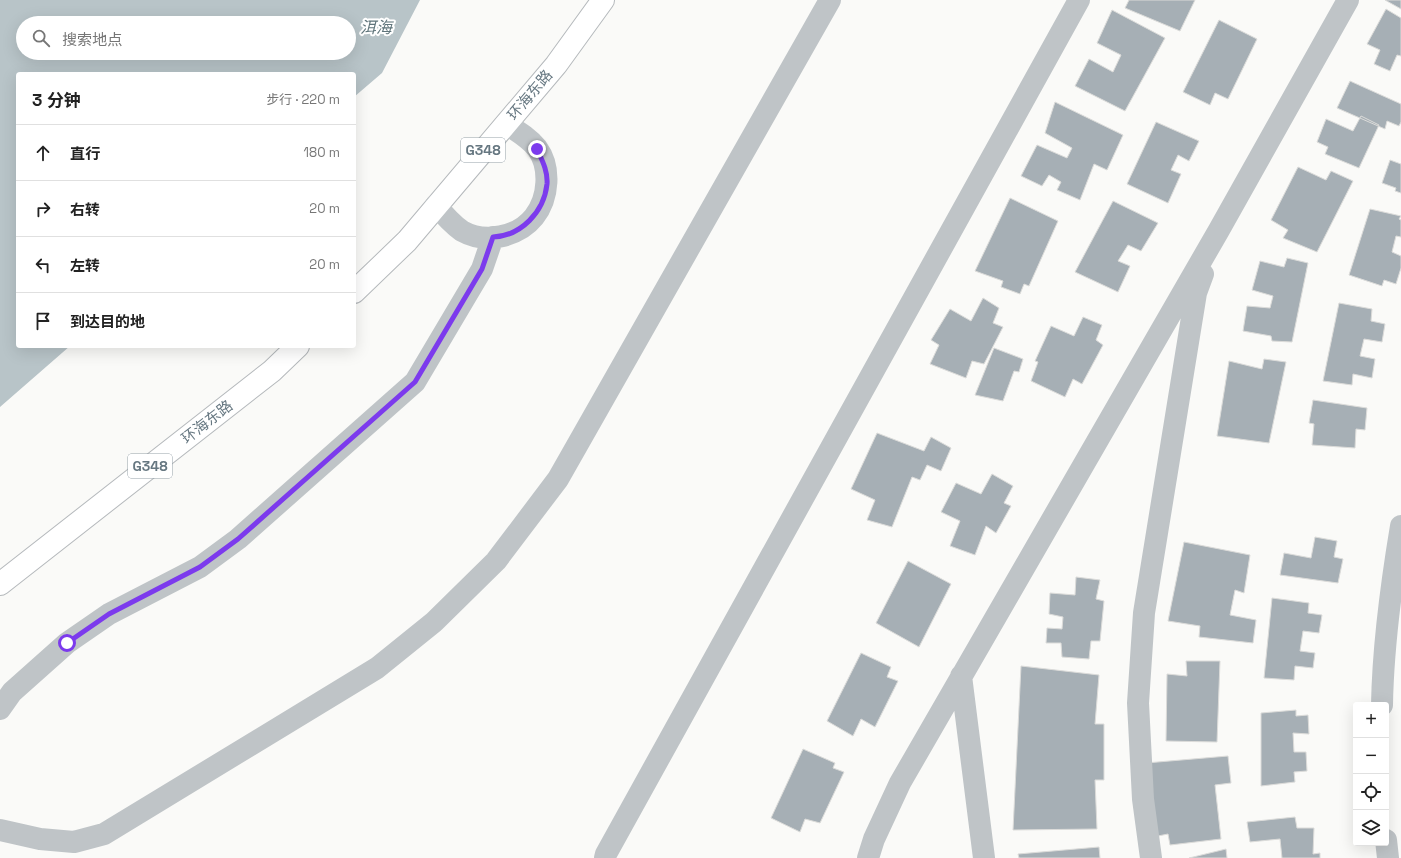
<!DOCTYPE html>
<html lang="zh">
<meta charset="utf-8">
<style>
body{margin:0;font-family:"Space Grotesk","Noto Sans SC",sans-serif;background:#f2f2f2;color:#222}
.controls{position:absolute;right:12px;bottom:12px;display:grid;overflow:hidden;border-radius:4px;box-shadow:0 4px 16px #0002}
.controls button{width:36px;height:36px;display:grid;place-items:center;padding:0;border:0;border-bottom:1px solid #e0e0e0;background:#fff;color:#222;font:20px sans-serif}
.stop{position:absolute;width:12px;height:12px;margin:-9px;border:3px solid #7c3aed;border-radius:50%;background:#fff}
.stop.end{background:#7c3aed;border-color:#fff;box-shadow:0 1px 4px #0008}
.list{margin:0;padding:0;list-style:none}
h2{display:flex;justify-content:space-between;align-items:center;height:52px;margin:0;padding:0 16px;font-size:17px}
h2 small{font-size:13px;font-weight:400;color:#767676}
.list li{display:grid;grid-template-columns:26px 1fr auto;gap:12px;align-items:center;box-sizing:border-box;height:56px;padding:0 16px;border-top:1px solid #e0e0e0}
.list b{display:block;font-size:15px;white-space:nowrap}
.list em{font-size:13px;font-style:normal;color:#767676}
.icon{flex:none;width:22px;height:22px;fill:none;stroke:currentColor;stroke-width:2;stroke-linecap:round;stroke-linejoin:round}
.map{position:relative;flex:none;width:1401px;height:858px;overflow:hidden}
.search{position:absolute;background:#fff;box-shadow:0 4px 16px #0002;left:16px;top:16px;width:340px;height:44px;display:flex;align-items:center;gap:10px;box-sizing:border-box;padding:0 14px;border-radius:22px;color:#767676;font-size:15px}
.panel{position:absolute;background:#fff;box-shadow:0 4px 16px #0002;left:16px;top:72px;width:340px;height:276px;border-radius:4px}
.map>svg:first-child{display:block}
.water{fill:#b8c4c8;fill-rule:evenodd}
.building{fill:#a6afb5;stroke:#dcdcda}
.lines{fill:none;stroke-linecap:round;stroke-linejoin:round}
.highway-casing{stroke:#b5b9bc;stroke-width:24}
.minor{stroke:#bfc4c7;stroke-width:22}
.highway{stroke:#fff;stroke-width:22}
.route{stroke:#7c3aed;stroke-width:5}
.labels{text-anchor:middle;stroke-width:4;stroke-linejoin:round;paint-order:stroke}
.shield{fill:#fff;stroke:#94a0a7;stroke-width:1}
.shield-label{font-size:14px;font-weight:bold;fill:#667781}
.street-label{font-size:15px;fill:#667781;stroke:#fff}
.water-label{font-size:16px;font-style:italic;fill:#60757b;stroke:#fff}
</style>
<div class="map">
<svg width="1401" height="858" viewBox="0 0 1401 858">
<rect width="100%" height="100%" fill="#fafaf8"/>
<path class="water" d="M0,0H420L382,73L354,97V74H18V346H70L0,407ZM23,23H349V53H23Z"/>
<path class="building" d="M1129,0H1195L1180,31L1125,8Z
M1385,0H1401V9Z
M1386,9L1401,18V56L1397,55L1390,71L1374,64L1380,50L1367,44Z
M1112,10L1165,38L1125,111L1075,86L1089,59L1113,72L1121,55L1097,43Z
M1219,20L1257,39L1228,99L1215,93L1210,105L1183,92Z
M1350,81L1401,104V122L1399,126L1387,121L1385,129L1337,108Z
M1055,102L1123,135L1107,170L1094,164L1080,200L1057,190L1061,182L1049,175L1042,186L1021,176L1037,145L1067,158L1072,148L1045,133Z
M1361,116L1379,125L1359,168L1325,154L1328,147L1317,142L1326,119L1353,131Z
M1156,122L1199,141L1189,161L1178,155L1171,170L1181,174L1168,203L1127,184Z
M1390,160L1401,164V193L1395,191L1396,188L1382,183Z
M1298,167L1326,180L1331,171L1353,181L1317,252L1283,238L1288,230L1271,220Z
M1010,198L1058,221L1029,286L1024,284L1020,294L1001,287L1003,281L975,271Z
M1113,201L1158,223L1141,251L1128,245L1118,261L1130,266L1118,292L1075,272Z
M1370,209L1401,216L1399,219L1401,220V237L1396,236L1392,252L1401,256V268L1396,284L1384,280L1382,286L1349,275Z
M1287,258L1308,263L1292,342L1272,341L1271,336L1243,331L1247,306L1270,308L1273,296L1252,290L1260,261L1284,267Z
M983,298L999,308L993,323L1003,327L984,364L972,361L966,378L930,364L939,345L931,340L950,309L971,321Z
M1339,303L1372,309L1371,321L1385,324L1382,342L1364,339L1360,356L1375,359L1372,378L1353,374L1352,385L1323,381Z
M1083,317L1102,325L1096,340L1103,345L1082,384L1073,379L1065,397L1031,381L1038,362L1035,361L1051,326L1074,336Z
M994,348L1023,359L1019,372L1014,371L1003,401L975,395Z
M1264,359L1286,362L1269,443L1217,436L1229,361L1262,369Z
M1313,400L1367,408L1365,430L1356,429L1355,448L1312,445L1314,424L1309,423Z
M877,433L924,451L931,437L951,448L941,471L927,465L920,480L912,477L892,527L867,520L875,500L851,489Z
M992,474L1013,486L1004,503L1011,506L996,533L986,526L975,555L950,546L960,521L941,512L956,483L981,494Z
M1315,537L1337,541L1334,557L1343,559L1338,583L1280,575L1284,553L1311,558Z
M1184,542L1250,555L1244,593L1235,590L1230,615L1256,620L1253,643L1199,637L1200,626L1168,621Z
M908,561L951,584L919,647L876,623Z
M1076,577L1100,580L1096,599L1104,601L1100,641H1091L1089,659L1062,657L1061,643H1046L1047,628L1062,629L1063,617L1049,614L1050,593L1075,595Z
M1272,598L1309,603L1308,613L1322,615L1319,633L1303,631L1300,651L1315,653L1313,668L1295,666L1294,680L1264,678Z
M861,653L891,667L887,677L898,681L875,727L861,719L853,736L827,721Z
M1186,661H1220L1217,742L1166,741L1167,674L1187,676Z
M1021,666L1099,675L1095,724H1104V780H1095L1097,829L1013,830Z
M1296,710V716L1308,715L1309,734L1293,733L1294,752H1306L1307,771L1294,772L1295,782L1261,786V713Z
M803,749L835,763L833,768L844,772L820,823L805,819L800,832L771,818Z
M1228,756L1231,783L1215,785L1221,839L1170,845L1168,834L1153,837L1146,763Z
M1295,817L1297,828H1314L1313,854L1320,853V858H1282L1280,839L1250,842L1247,822Z
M1099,847L1100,858H1019L1018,854Z
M1226,849L1227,858H1189Z"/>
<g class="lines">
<defs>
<path id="highway" d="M354,292L407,241L556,65L603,0
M0,584L272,371L298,346"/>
</defs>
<use href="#highway" class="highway-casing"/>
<path class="minor" d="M436,205C444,215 452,224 462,231C485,244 518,237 534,217C549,198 551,167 537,148C528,137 517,131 506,124
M961,676L984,858
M1382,705C1383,645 1391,586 1401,526
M0,709L12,692L67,643L109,614L200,567L238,539L415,382L482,269L493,237
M0,830L40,839L74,842L104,834L377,668L434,622L496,561L558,479L830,0
M1386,840L1388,858
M605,858L606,854L1079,0
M868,858L874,839L900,783L1219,230L1348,0
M1151,858L1143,799L1138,703L1144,613L1196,293L1203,274"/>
<use href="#highway" class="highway"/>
</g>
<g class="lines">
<path class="route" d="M67,643L109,614L200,567L238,539L415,382L482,269L493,237C521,236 544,212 547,184C548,171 542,160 537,149"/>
</g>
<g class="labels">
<g class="shield">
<rect x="461" y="138" width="44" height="24" rx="3"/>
<rect x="128" y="454" width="44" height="24" rx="3"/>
</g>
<g class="shield-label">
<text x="483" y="155">G348</text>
<text x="150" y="471">G348</text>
</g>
<g class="street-label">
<text transform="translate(530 95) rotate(-50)" y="5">环海东路</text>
<text transform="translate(207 422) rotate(-38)" y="5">环海东路</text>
</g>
<g class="water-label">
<text x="376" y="33">洱海</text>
</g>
</g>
</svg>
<div class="controls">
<button>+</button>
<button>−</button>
<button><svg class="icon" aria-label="locate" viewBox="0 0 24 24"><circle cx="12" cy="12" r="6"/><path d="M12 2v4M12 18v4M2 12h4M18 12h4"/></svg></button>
<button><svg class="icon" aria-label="layers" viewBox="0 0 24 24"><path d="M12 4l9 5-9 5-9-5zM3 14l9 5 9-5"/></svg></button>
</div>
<div class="stop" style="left:67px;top:643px"></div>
<div class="stop end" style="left:537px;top:149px"></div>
<div class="search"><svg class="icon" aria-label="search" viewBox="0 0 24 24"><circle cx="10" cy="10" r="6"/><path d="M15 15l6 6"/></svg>搜索地点</div>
<section class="panel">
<h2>3 分钟<small>步行 · 220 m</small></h2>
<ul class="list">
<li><svg class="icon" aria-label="ahead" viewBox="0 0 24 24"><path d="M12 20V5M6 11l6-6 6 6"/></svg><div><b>直行</b></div><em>180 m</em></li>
<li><svg class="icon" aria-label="right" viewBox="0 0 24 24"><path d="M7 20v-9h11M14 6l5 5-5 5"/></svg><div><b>右转</b></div><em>20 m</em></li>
<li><svg class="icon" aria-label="left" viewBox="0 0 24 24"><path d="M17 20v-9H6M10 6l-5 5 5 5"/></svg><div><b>左转</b></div><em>20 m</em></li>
<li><svg class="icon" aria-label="arrive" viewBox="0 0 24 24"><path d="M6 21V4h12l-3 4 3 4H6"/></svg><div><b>到达目的地</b></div></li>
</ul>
</section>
</div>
